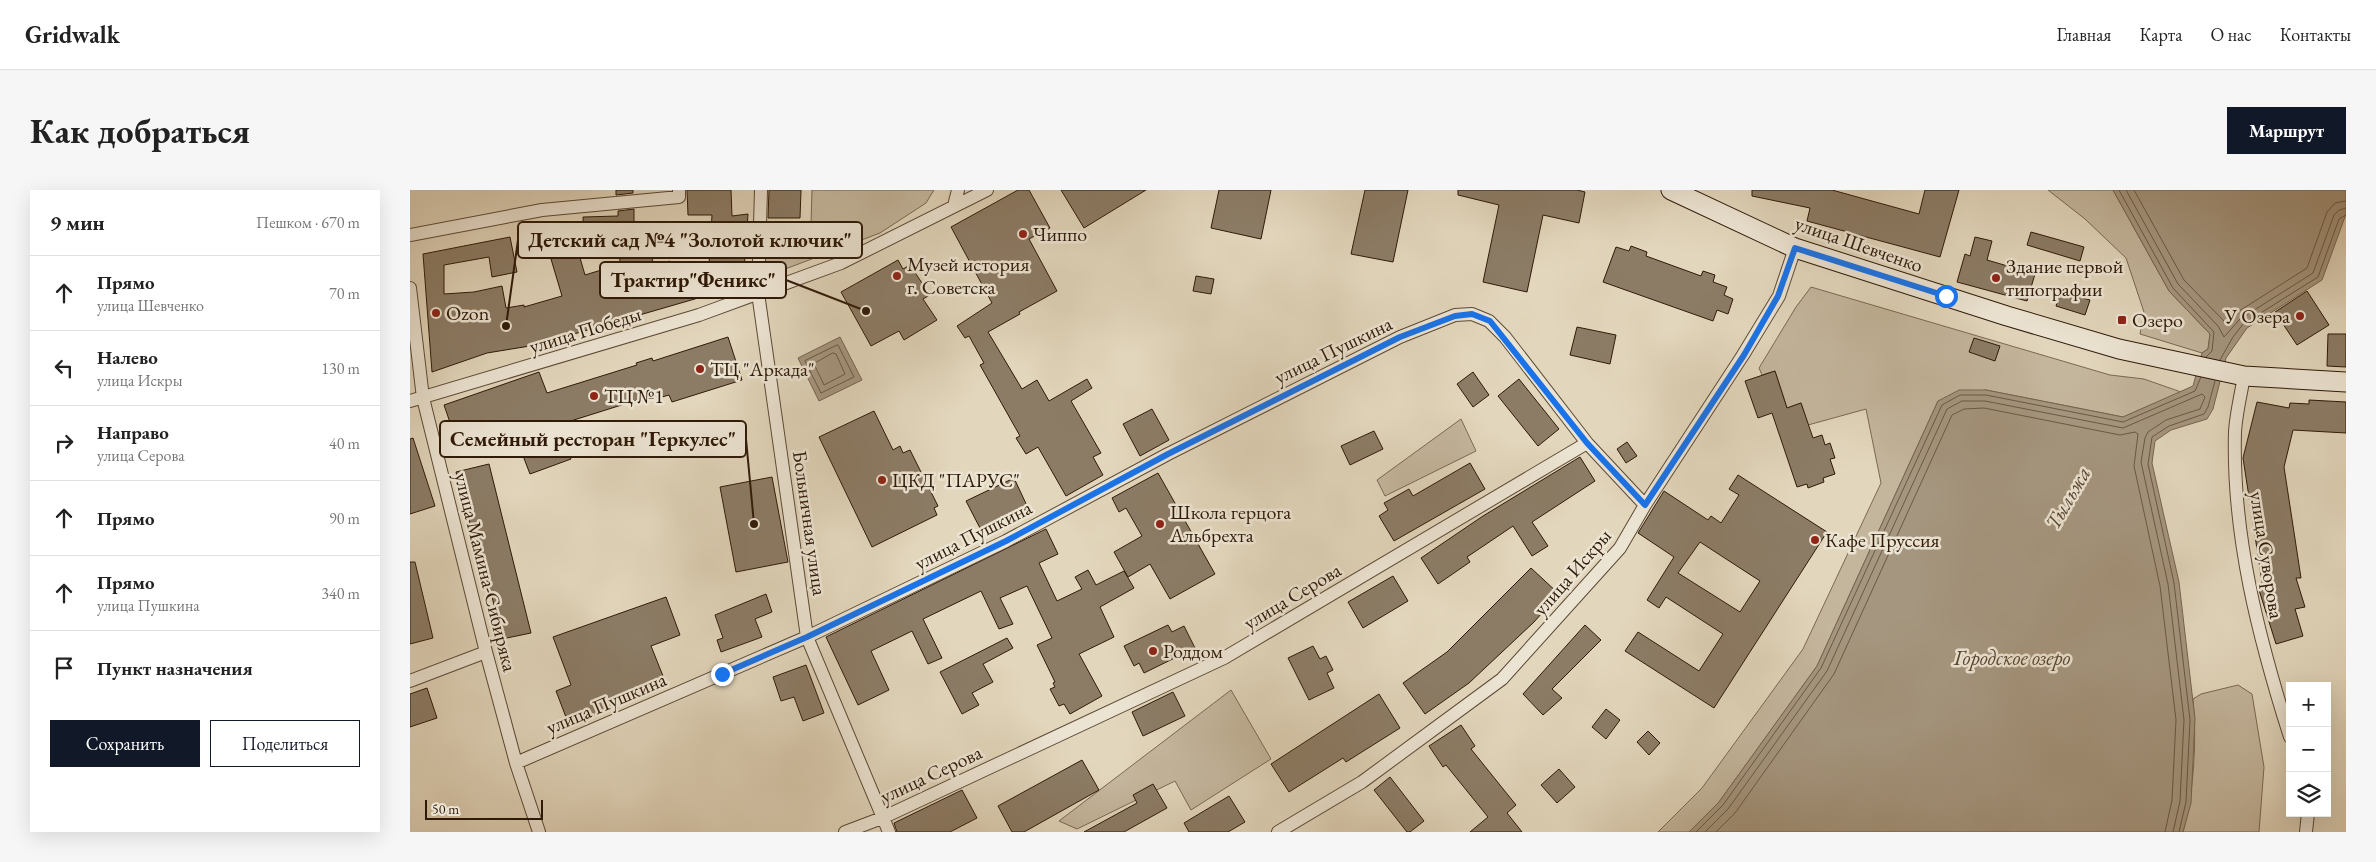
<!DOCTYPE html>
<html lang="ru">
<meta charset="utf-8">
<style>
body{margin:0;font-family:"EB Garamond",serif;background:#f6f6f6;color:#222}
.controls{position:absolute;right:15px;bottom:15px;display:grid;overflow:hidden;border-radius:0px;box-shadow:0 5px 20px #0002}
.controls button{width:45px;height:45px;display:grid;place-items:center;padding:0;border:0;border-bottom:1px solid #e0e0e0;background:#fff;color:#222;font:25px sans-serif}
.scale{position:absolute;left:15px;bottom:12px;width:118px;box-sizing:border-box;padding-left:5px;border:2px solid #2f1a08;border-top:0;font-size:14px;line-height:18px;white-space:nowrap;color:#2f1a08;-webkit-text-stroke:4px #ece4d3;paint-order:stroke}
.stop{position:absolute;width:15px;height:15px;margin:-11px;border:4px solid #1a73e8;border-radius:50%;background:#fff}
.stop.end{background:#1a73e8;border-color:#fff;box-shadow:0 1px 5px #0008}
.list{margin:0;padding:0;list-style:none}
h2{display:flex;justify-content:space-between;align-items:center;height:65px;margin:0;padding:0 20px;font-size:21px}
h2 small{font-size:16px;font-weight:400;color:#767676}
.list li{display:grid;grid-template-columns:32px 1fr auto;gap:15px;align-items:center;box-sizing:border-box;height:75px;padding:0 20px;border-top:1px solid #e0e0e0}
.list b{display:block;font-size:19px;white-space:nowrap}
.list p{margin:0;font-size:16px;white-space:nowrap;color:#767676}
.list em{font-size:16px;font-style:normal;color:#767676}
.actions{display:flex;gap:10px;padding:15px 20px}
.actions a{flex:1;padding:11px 0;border:1px solid #111827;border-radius:0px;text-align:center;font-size:18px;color:#111827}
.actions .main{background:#111827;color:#fff}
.icon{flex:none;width:28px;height:28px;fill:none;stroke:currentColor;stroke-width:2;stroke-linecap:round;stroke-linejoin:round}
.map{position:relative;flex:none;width:1936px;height:642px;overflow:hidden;border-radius:0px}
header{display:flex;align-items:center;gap:30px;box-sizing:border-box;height:70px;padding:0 25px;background:#fff;border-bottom:1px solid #e0e0e0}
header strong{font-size:24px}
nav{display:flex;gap:28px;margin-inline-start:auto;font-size:18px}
.intro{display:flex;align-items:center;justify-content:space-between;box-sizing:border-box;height:120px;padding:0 30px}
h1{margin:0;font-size:35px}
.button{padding:12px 22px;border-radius:0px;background:#111827;color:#fff;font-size:18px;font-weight:700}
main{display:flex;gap:30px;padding:0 30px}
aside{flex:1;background:#fff;border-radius:0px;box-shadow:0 5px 20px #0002}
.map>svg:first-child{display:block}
.green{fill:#c4b69d;stroke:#7a6852}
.water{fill:#a5967f;stroke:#76644f}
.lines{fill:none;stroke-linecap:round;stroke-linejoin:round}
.shore{stroke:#6a5844;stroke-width:1}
.building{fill:#8c7c66;stroke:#2f1a08;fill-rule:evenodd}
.street-casing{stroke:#5c4935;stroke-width:14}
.secondary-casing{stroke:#2f1a08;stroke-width:21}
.street{stroke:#ece4d3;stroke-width:12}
.secondary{stroke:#ece4d3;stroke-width:19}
.route{stroke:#1a73e8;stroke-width:6}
.poi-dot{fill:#8f2418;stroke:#ece4d3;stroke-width:2}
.labels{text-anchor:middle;stroke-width:5;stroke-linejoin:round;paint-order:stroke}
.poi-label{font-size:20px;fill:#2f1a08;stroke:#ece4d3;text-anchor:start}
.street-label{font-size:20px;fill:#2f1a08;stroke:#ece4d3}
.water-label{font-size:21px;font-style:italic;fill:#584532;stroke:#ece4d3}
.leader{fill:none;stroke:#2f1a08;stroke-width:2}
.callout-dot{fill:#2f1a08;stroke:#ece4d3;stroke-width:2}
.callout{fill:#ece4d3;stroke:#2f1a08;stroke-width:2}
.callout-label{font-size:21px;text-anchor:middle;font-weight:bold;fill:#2f1a08}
</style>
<header>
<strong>Gridwalk</strong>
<nav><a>Главная</a><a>Карта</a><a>О нас</a><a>Контакты</a></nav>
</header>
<div class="intro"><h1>Как добраться</h1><a class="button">Маршрут</a></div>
<main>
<aside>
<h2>9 мин<small>Пешком · 670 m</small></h2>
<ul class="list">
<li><svg class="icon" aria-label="ahead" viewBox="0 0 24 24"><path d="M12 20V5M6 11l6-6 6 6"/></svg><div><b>Прямо</b><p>улица Шевченко</p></div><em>70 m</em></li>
<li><svg class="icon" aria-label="left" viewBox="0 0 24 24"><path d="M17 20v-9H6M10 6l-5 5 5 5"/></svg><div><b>Налево</b><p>улица Искры</p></div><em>130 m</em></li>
<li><svg class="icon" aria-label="right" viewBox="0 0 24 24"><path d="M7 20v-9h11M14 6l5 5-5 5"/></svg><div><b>Направо</b><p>улица Серова</p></div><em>40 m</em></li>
<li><svg class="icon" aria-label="ahead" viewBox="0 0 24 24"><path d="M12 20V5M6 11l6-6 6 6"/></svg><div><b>Прямо</b></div><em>90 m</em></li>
<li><svg class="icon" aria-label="ahead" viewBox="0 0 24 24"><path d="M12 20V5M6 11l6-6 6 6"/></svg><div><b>Прямо</b><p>улица Пушкина</p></div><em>340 m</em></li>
<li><svg class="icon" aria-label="arrive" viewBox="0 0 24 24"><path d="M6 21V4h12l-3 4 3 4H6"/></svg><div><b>Пункт назначения</b></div></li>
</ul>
<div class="actions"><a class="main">Сохранить</a><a>Поделиться</a></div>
</aside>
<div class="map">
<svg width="1936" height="642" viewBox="0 0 1936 642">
<rect width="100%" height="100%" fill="#e2d6bc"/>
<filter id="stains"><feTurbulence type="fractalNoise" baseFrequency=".004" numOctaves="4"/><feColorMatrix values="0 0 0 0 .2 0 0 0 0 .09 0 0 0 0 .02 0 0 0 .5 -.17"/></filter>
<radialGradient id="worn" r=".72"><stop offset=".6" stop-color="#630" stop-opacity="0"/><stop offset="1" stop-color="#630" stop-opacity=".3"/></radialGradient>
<path class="green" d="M402,0H524L516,13L470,43L349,89L350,34H401Z
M1638,0H1703L1759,101L1800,144L1798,159L1792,163L1730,144L1734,122L1716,68L1675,29Z
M1401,97L1700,185L1734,189L1771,202L1713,227L1576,200L1528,211L1407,476L1309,612L1279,642H1248L1292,598L1393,459L1471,293L1456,219L1398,235L1391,213L1377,218L1365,181L1352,185L1349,178L1386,117Z
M1051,229L1066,261L975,306L967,290Z
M1828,495L1842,504L1854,577L1849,642H1773C1784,600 1787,552 1783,509L1791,504Z
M821,500L861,569L781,620L765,591L667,639L649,631Z"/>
<path class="water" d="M1703,0H1936V24L1912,90L1837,138L1816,168L1803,219L1797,229L1761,240L1745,251L1742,273L1769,392L1785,529L1781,613L1773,642H1279L1309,612L1407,476L1528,211L1549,200H1576L1713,227L1783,196L1792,163L1798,159L1800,144L1759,101Z
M430,147L452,190L409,211L388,168Z"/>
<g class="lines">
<path class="shore" d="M1709,0L1763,98L1804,142L1802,161L1796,167
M1716,0L1768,94L1808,136L1814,147L1830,129L1903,83L1924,25L1929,20L1936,18
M1724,0L1774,90L1815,132L1826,123L1897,78L1917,22L1925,13L1936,11
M428,155L444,187L411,203L395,171Z
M423,163L426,164L435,184L414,195L404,174Z
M1810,170L1823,147L1833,134L1908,87L1929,29L1936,25
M1286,642L1313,615L1411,478L1532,215L1550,205H1576L1713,232L1785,201L1791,187
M1295,642L1318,619L1417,481L1537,219L1552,211H1575L1713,238L1792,204L1795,207L1790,219L1756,230L1738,242L1735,248L1731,272L1758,394L1774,530L1770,611L1763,642
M1306,642L1325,623L1424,484L1542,225L1554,219L1574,218L1710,245L1725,242L1728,244L1724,276L1750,396L1766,530L1762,610L1755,642
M1769,642L1776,612L1780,530L1764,393L1738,274L1742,247L1759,236L1794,224L1798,217L1805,191"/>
</g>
<path class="building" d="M206,0H223V3L206,5Z
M277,0H321L322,26L338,24L333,95L126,155L77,163L22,182L13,64L100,47L107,82L82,87L79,67L34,75V104L64,102L92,96L96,118L114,115V117L152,106L141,69L168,61L175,85L211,74L205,53H174L173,27L208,26V21L224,19V52L236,49L244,75L260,71L264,85L299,74L302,25H278Z
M359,0H391L390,28H358Z
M608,0H619L640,38L619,49L647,101L609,122L610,124L578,142L612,199L627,190L639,211L677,189L682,198L661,211L691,263L683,267L693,285L656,306L628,257L616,264L606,248L610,246L570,175L574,173L559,146L555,148L547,136L582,113L541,37Z
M651,0H736L674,38Z
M809,0H861L851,49L801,38Z
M955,0H998L983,72L941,64Z
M1048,0H1167L1175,2L1169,33L1133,25L1117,102L1073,92L1089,15L1048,5Z
M1342,0H1422L1509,24L1515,0H1549L1530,67L1397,31L1400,18L1342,6Z
M1621,42L1674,57L1670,71L1617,55Z
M1565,47L1582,51L1577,70L1625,84L1617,111L1547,92L1555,64L1560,66Z
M1221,56L1237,62L1236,66L1291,86L1293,81L1305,85L1303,92L1317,97L1314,105L1323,109L1318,124L1307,120L1303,131L1193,92L1206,57L1219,61Z
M488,70L493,79L500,75L520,105L513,109L527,130L494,150L489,141L461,156L431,102Z
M786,86L804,89L801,104L783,101Z
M1897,101L1919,135L1887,155L1865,122Z
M1651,102L1680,110L1675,125L1646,116Z
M1167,137L1206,145L1200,174L1160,165Z
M1918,144H1936V177L1917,176Z
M318,147L332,190L262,212L259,205L238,211L237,207L148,235L161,269L120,284L100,232L46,250L34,215L129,182L137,203L227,175L226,173L242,168L243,171Z
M1564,148L1590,156L1585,171L1559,162Z
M1365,181L1377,218L1391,213L1403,248L1412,245L1415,255L1420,253L1425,268L1420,269L1425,284L1413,288L1414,292L1398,298L1397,294L1387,297L1362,223L1348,228L1335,191Z
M1063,182L1079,205L1063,217L1047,194Z
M1109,189L1149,239L1128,256L1088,206Z
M1899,210L1936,212V243L1883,240L1874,277L1891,388H1886L1895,417L1885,419L1893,446L1866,454L1849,400L1853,398L1833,268L1847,212L1879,218L1880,213L1899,214Z
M742,219L759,250L730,266L713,234Z
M464,221L483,260L490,256L493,263L500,260L528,316L524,318L527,325L462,357L409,247Z
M964,241L973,259L940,275L931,256Z
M3,248L25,316L0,324V249Z
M1217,252L1227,266L1216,273L1207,259Z
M1170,267L1185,291L1122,332L1138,356L1122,366L1103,336L1057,367L1060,372L1028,394L1011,368L1073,326Z
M1060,273L1075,299L984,351L969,326L978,320L974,313L999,299L1003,306Z
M79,274L121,443L92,449L71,360H67L46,282Z
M748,283L805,384L760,409L740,374L718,387L704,362L732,346L716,318L709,322L702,308Z
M1328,285L1417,342L1304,518L1215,461L1228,442L1289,481L1313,444L1256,407L1249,418L1237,410L1264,367L1228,343L1254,301L1298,330L1301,326L1311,333L1329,305L1319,299ZM1290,352L1350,391L1330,422L1268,383Z
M362,287L378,372L326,382L310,297Z
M604,288L618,318L571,340L556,311Z
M636,339L648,364L629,373L647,411L672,399L665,387L678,380L686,395L714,381L724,398L690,417L704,447L669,464L692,506L660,524L654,514L649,516L640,499L645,497L643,493L645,492L627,455L642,448L617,396L590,408L603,434L589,439L571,401L513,429L532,468L518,474L502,441L461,461L479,500L448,515L416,447Z
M0,372H5L23,448L0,454Z
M1121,378L1149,404L1124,432L1059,493L1015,524L993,493L1037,462Z
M983,386L998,411L953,438L938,412Z
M356,404L362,422L345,429L352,447L311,462L307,450L313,448L305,425Z
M256,407L270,445L241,456L257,496L159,535L146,501L161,495L143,447Z
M758,435L762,442L774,436L785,458L734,483L729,473L724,476L714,456Z
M1175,435L1191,450L1142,499L1152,508L1133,525L1113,504Z
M597,448L603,458L573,474L583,492L562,503L569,515L552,524L530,482Z
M903,456L910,469L916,466L923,480L917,483L924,498L899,510L878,468Z
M396,475L414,523L393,531L384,507L371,511L363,487Z
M17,498L27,528L0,537V504Z
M763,502L775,526L733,546L722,522Z
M969,504L990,538L936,572L933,568L879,602L861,574Z
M1196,519L1210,530L1196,549L1182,537Z
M1051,535L1065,556L1061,559L1106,615L1097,623L1112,642H1060L1078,627L1036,575L1033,577L1019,556Z
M1238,541L1250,553L1239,565L1227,552Z
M672,570L689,600L614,642H602L588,616Z
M1149,579L1165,597L1147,613L1131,595Z
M980,587L1014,631L1000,642H997L964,600Z
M743,594L757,618L714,642H674L727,613L723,605Z
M552,600L567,628L540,642H487L484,633Z
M819,606L835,632L818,642H779L774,633Z"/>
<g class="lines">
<defs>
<path id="street" d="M351,0L348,103L397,447L479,642
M544,16L548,0
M0,45L132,20L269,7V0
M0,98L13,208L76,462L106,573L129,642
M1834,186C1831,204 1826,224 1825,242C1822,346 1849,449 1880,547
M0,211L289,125L431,73L577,0
M0,491L76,462
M106,573L397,447L596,351L758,264L990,147L1045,125L1062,124L1079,131L1095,147L1177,253
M435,642L472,628L814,468L1177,253L1235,315
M868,642L952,592L1092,489L1210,358L1235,315L1333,165L1369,106L1385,58
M1896,642L1898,623"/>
<path id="secondary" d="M1261,0L1385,58L1597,126L1709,159L1834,186L1936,192"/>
</defs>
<use href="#street" class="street-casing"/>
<use href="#secondary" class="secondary-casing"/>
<use href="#street" class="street"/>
<use href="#secondary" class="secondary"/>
</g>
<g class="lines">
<path class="route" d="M312,484L397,447L596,351L758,264L990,147L1045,126L1062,124L1080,131L1177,253L1235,315L1334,165L1368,106L1385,58L1536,106"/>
</g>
<g class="poi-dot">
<circle cx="613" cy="44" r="5"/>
<circle cx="487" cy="86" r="5"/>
<circle cx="1586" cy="88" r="5"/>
<circle cx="26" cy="123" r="5"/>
<circle cx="1890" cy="126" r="5"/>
<rect x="1707" y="125" width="10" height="10" rx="2.5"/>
<circle cx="290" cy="179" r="5"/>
<circle cx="184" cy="206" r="5"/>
<circle cx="472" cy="290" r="5"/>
<circle cx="750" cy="334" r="5"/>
<circle cx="1405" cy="350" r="5"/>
<circle cx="743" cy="461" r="5"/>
</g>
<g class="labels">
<g class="poi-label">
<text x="623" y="51">Чиппо</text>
<text x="497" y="81">Музей история<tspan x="497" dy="23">г. Советска</tspan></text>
<text x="1596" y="83">Здание первой<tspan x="1596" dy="23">типографии</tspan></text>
<text x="36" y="130">Ozon</text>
<text x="1880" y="133" text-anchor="end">У Озера</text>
<text x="1722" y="137">Озеро</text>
<text x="300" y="186">ТЦ "Аркада"</text>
<text x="194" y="213">ТЦ №1</text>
<text x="482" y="297">ЦКД "ПАРУС"</text>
<text x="760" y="329">Школа герцога<tspan x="760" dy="23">Альбрехта</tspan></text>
<text x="1415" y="357">Кафе Пруссия</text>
<text x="753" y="468">Роддом</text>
</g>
<g class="street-label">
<text transform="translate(1449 54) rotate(19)" y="7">улица Шевченко</text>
<text transform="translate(175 140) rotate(-17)" y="7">улица Победы</text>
<text transform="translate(923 160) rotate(-26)" y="7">улица Пушкина</text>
<text transform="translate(400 333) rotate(82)" y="7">Больничная улица</text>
<text transform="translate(563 345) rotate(-27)" y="7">улица Пушкина</text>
<text transform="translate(1857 365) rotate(81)" y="7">улица Суворова</text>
<text transform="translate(76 382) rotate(76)" y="7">улица Мамина-Сибиряка</text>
<text transform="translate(1162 382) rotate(-49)" y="7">улица Искры</text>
<text transform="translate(882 406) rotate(-31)" y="7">улица Серова</text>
<text transform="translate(196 513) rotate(-23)" y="7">улица Пушкина</text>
<text transform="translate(521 584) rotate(-25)" y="7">улица Серова</text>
</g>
<g class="water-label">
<text transform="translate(1658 308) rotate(-60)" y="7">Тыльжа</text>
<text x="1602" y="475">Городское озеро</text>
</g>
</g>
<path class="leader" d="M96 136L108 50M456 121L376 90M344 334L336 249"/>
<g class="callout-dot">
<circle cx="96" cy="136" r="5"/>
<circle cx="456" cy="121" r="5"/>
<circle cx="344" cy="334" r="5"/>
</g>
<g class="callout">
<rect x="108" y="32" width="344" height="36" rx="5"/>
<rect x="190" y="72" width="186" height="36" rx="5"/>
<rect x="30" y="231" width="306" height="36" rx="5"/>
</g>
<g class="callout-label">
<text x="280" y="57">Детский сад №4 "Золотой ключик"</text>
<text x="283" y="97">Трактир"Феникс"</text>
<text x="183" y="256">Семейный ресторан "Геркулес"</text>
</g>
<rect width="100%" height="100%" filter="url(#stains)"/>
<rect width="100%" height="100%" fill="url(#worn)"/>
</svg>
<div class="controls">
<button>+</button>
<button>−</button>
<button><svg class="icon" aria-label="layers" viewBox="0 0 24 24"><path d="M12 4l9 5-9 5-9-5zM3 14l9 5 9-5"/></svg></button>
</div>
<div class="scale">50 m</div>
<div class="stop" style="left:1536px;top:106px"></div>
<div class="stop end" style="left:312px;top:484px"></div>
</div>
</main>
